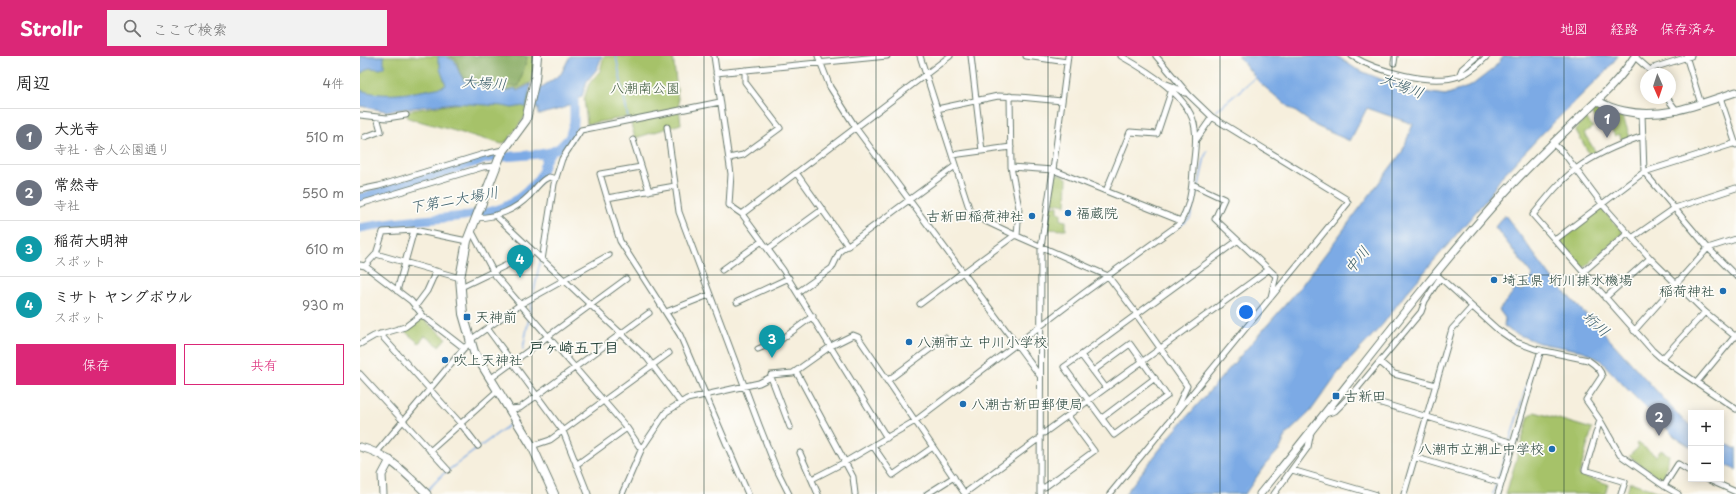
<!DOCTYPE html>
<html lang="ja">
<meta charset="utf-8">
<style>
body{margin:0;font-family:"Playpen Sans","Klee One",sans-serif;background:#f2f2f2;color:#222}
.controls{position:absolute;right:12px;bottom:12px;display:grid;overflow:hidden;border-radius:0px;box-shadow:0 2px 10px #0003}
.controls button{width:36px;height:36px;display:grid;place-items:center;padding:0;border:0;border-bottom:1px solid #e0e0e0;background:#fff;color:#222;font:20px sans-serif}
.compass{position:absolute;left:1280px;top:12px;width:36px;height:36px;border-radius:50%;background:#fff;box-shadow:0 2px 10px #0003;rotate:177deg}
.you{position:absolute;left:886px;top:256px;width:14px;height:14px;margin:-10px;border:3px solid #fff;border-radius:50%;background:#1a73e8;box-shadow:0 0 0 6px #1a73e833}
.badge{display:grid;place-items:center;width:26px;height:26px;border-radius:50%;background:#db2777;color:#fff;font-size:13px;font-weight:700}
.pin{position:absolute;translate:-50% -33px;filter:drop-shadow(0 1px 2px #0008)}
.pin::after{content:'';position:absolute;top:21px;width:14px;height:12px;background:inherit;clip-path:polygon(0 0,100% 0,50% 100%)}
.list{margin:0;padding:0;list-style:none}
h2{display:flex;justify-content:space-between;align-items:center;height:52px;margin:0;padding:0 16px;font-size:17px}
h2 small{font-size:13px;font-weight:400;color:#767676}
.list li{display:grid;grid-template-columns:26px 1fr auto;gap:12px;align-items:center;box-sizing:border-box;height:56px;padding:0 16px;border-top:1px solid #e0e0e0}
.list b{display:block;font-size:15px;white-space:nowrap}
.list p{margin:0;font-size:13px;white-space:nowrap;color:#767676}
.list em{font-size:13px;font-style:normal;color:#767676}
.actions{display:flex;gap:8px;padding:12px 16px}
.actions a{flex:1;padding:9px 0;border:1px solid #db2777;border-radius:0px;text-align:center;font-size:14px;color:#db2777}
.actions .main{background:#db2777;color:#fff}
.icon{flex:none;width:22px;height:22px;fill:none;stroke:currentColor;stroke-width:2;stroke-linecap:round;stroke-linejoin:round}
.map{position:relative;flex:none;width:1376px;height:438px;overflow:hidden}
header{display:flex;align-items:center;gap:24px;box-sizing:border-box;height:56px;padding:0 20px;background:#db2777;color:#fff}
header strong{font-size:19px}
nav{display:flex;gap:22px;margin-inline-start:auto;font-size:14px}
.search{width:280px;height:36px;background:#f2f2f2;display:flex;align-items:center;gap:10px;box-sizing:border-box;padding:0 14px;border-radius:0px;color:#767676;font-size:15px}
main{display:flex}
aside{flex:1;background:#fff}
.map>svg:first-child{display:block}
.green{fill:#a6c269;stroke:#62804e}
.forest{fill:#84a85d;stroke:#527248}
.water{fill:#7baae5;stroke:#4d748c}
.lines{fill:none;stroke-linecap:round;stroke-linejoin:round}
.stream{stroke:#7baae5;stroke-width:1.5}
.river{stroke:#7baae5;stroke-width:9}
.street-casing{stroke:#6a7b6f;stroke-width:7}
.secondary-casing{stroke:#6a7b6f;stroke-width:9}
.primary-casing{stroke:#6a7b6f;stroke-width:10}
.street{stroke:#fff;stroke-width:5}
.secondary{stroke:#fff;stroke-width:7}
.primary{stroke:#fff;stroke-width:8}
.grid{fill:none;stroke:#1f3d34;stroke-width:1;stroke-opacity:0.55}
.poi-dot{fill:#1f6fb2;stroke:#fdfcf7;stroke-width:1.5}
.labels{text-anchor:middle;stroke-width:3.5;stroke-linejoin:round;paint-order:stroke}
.park-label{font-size:14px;fill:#415e41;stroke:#fdfcf7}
.poi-label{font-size:14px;fill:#1f3d34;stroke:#fdfcf7;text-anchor:start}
.water-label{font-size:15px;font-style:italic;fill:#3b5e69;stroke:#fdfcf7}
.neighbourhood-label{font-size:15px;font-weight:bold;fill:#1f3d34;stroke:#fdfcf7}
</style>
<header>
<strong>Strollr</strong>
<div class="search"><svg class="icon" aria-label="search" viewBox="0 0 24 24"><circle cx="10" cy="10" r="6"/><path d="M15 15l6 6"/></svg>ここで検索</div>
<nav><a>地図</a><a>経路</a><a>保存済み</a></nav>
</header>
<main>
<aside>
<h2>周辺<small>4件</small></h2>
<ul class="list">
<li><span class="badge" style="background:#6b7280">1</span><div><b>大光寺</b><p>寺社 · 舎人公園通り</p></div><em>510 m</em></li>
<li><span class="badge" style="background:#6b7280">2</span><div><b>常然寺</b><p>寺社</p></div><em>550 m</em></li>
<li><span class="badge" style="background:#0f9aa8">3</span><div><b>稲荷大明神</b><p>スポット</p></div><em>610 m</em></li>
<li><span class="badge" style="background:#0f9aa8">4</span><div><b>ミサト ヤングボウル</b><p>スポット</p></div><em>930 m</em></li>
</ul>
<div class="actions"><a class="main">保存</a><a>共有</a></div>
</aside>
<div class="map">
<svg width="1376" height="438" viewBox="0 0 1376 438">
<rect width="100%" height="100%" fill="#fdfcf7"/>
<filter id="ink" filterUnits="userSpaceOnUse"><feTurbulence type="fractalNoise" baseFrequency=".025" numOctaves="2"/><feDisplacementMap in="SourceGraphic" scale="8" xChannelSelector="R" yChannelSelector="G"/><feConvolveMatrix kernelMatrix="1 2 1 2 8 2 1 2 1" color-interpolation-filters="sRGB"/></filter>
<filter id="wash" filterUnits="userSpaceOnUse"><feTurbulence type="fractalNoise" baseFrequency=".012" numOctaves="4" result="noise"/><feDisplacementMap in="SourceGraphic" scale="16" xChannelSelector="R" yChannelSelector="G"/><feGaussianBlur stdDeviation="0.9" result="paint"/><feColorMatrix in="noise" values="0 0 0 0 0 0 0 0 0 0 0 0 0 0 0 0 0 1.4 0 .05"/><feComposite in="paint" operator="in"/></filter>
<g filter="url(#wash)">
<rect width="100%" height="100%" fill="#f6efdd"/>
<path class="green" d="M0,0H175L172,26L158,33L17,41L0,34Z
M244,0H313L321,68L275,82L269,61L227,68L224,43L229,28L240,15Z
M171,37L167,58L147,85L142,88L48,62L46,55Z
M1236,52L1263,61L1270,81L1262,84L1259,78L1255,80L1245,62L1238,66L1231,57Z
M1226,62L1233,71L1224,77L1237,98L1231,101L1215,73Z
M696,117L707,122L706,149L690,146Z
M690,150H698V156L701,157V164L706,165V174L686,173Z
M1240,153L1243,154L1262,175V178L1224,212L1200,186V183Z
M61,261L86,282L79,290L65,280L59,287L43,274L48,272Z
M1175,356L1232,373L1219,419L1248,428L1245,438H1146L1169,360Z
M1278,387L1296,400L1301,394L1309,399L1303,425L1269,400L1278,392L1276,388Z
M1270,426L1306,438H1266Z"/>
<path class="forest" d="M89,0H166L167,2L159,30L134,31L104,23L99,16L97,4Z"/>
<path class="water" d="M0,0H24V11L21,13L9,12L0,18Z
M78,0H85L95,5L99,16L104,25L147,35L155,32L157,35L171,28L166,52L163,50L152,52L143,50L94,47L26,55L0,50V34C28,43 54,36 82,31L86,29L80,13V7H78Z
M210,0H242L237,13L227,25L222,40L204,52L178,59V52L175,51L179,33L201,18Z
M878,0H977L996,13L1028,26L1065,36L1085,39L1111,30L1133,13L1144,0H1258L1247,14L1183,77L1143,119L1126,144L1043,241L1023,268L978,317L950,356L926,379L920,393L905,409L885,438H765L811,379L938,234L1042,96L1053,68L1007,52L990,85L956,70L926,49L900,27Z
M1145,159L1194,225L1252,286L1322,363L1331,369V391L1315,381L1270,336L1240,304L1223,295L1179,287L1152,276L1144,270L1145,262L1139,254L1156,233L1162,235L1173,220L1135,171Z
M1361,385L1376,393V414L1361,407Z"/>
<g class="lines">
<path class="stream" d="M256,0L268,62
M856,55L896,21
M839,129L845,100L847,95
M820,170L830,162L838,132
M173,240L180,205
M170,256L172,244
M163,293L169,262
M1150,384L1174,305
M67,435L82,419L149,369
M1133,438L1149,388"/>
<path class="river" d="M0,142L129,102L180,98L191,96L199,92L209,82L214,66V32
M0,172C34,165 69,164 103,160C121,157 141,156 156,144C164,138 176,128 181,118C185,110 184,103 191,96"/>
</g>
</g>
<g filter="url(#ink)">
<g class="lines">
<defs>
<path id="street" d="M354,0L371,118L369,149L382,158L423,214L527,382
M458,0L470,31L498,75L680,320
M560,0L610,155L621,163L657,180L748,220L776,257
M611,0L622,95
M666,0L707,6
M992,0C1016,15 1072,30 1099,20C1111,16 1119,8 1127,0
M1326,0L1341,48
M1275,1L1291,15
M1034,7L1035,0
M356,17L527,0
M1291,18L1293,12L1331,0
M1099,20L1102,13L1117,0
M804,27L812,30L825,37
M650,40L651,111L659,152L657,180
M1360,41L1376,89
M1307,42L1317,55
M577,53L638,40L660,41L702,45
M1282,58L1284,116L1348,192L1376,220
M0,59L27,62L46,59
M307,71L319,156L399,369L416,412L429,438
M1283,80C1260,88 1235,98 1216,113C1199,126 1186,143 1173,159L1292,294L1302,303L1376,353
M5,81L21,75L17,61
M273,84L289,135
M836,84L852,61
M1192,87L1203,96L1242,148L1290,202L1345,256L1376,281
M592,99L651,91
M369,102L383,99L420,72L385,26V14
M281,111L240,118L260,185L320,279L388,438
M651,111L693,114L821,165
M437,118L488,190
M832,128L864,143L855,163L916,220L911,241
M0,134L19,130L124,98L143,94
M746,135L770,76L797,78L811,36
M247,142L315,130
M0,148L123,111L136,110
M382,158L590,0
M136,160L287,302L320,346
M116,162C137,161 154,155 170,139C175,133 179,127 185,123L189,121L196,123
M111,174L135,219L267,372L279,390L282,392
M1272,182L1315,152L1376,132
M1195,184L1284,116L1376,87
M408,193L463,153
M16,198L23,176L54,174L107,185
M182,204L194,128L202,103L221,74L360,46
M0,209L5,210L51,245L64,261L104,292
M5,210L16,198L100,222
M362,214L402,185
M1223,216L1268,177
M603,217L655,179
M1076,218L1137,273L1156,286L1175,293L1228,304C1234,308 1241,313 1242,320L1226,344L1240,364L1260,399L1304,430L1318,438
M101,231L174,196
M37,235L54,174
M438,236L472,212L480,195L595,110
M1245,242L1290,202
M377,246L429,222
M560,248L603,216
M55,251L67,235L76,215
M306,256L349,239
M776,258L827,330L816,354
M127,272L203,375L228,438
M1274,275L1348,192L1376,183
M20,278L101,368L118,390
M109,285L161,248L249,199
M0,288L14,280L45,271L61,259
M398,293L422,283L453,260
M721,299L704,311L754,379L807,340L770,288L733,315
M1302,303L1345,256
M1020,306L1034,318L1076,329
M436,315L493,421L495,438
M0,318L88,414
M411,321L430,371
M130,323L266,223
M527,325L585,282
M1337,326L1376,279
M746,332L721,299L877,185
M996,334L1008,343L1153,387
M151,353L160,352L289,257
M965,358L975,355L996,334L1061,256L1065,245L1080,222
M742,362L795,322
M1240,364L1225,414L1265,426L1261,438
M680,377H684L908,214
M172,390L190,384L309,297
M513,390L533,419L573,391
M70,395L137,335
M17,396L104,292L110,287
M440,397L458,438
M1054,401L1141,427
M216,409L267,372
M932,414L1014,438
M452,423L485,406L555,365L724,237L818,169C830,152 832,134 833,113C834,100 837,86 835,73C832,41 786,14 761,0
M1347,423L1376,436
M1304,430L1318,408L1331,416
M680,431H685L734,395L708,360
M605,437L677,384H680
M262,438L282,392L306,356L327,343L399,327L411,321V319L433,317L471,290L493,279L498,281L605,438
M567,438L594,421
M680,438L681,191L693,114L708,0
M750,438L988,147L986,143L852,61L829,39L796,0
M914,438L948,391L951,376
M1044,438L1092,273L1112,251
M1138,438L1181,294"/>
<path id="secondary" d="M1238,45C1246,50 1255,53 1264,55C1303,64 1339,48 1376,36
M0,391C29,398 46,418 67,438
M23,438L22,419L30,404
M900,438C980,341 1054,239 1138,144C1163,115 1191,89 1219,62C1239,43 1260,24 1275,0"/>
<path id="primary" d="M177,0L175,24L166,64L141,98L107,185L100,222L103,258L114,296L172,390L194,438"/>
</defs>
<use href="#street" class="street-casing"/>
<use href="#secondary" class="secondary-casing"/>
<use href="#primary" class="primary-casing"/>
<use href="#street" class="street"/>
<use href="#secondary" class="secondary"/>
<use href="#primary" class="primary"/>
</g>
</g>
<path class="grid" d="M172,0V438M344,0V438M516,0V438M688,0V438M860,0V438M1032,0V438M1204,0V438M0,219H1376"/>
<g class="poi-dot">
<circle cx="708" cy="157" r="4"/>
<circle cx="672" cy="160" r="4"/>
<circle cx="1134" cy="224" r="4"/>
<circle cx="1363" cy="235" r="4"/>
<rect x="103" y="257" width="8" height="8" rx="2"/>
<circle cx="549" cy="286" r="4"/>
<circle cx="85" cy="304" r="4"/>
<rect x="972" y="336" width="8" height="8" rx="2"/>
<circle cx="603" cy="348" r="4"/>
<circle cx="1192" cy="393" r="4"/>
</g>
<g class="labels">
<g class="park-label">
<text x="285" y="37">八潮南公園</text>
</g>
<g class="poi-label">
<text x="716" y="162">福蔵院</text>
<text x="664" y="165" text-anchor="end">古新田稲荷神社</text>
<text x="1142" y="229">埼玉県 垳川排水機場</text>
<text x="1355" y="240" text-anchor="end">稲荷神社</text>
<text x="115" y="266">天神前</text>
<text x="557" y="291">八潮市立 中川小学校</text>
<text x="93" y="309">吹上天神社</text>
<text x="984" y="345">古新田</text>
<text x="611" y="353">八潮古新田郵便局</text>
<text x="1184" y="398" text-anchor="end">八潮市立潮止中学校</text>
</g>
<g class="water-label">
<text transform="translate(124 27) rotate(4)" y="5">大場川</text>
<text transform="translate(1042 30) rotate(21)" y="5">大場川</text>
<text transform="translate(94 144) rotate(-10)" y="5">下第二大場川</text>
<text transform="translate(997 204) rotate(-51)" y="5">中川</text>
<text transform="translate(1236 268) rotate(42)" y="5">垳川</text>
</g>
<g class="neighbourhood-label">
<text x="214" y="297">戸ヶ崎五丁目</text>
</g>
</g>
</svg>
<div class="controls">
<button>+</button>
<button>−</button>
</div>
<svg class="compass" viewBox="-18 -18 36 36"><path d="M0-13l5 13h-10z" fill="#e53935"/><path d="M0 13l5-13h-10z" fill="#767676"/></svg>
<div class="you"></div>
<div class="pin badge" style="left:1247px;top:82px;background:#6b7280">1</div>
<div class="pin badge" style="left:1299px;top:380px;background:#6b7280">2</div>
<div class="pin badge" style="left:412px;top:302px;background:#0f9aa8">3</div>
<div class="pin badge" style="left:160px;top:222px;background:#0f9aa8">4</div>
</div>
</main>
